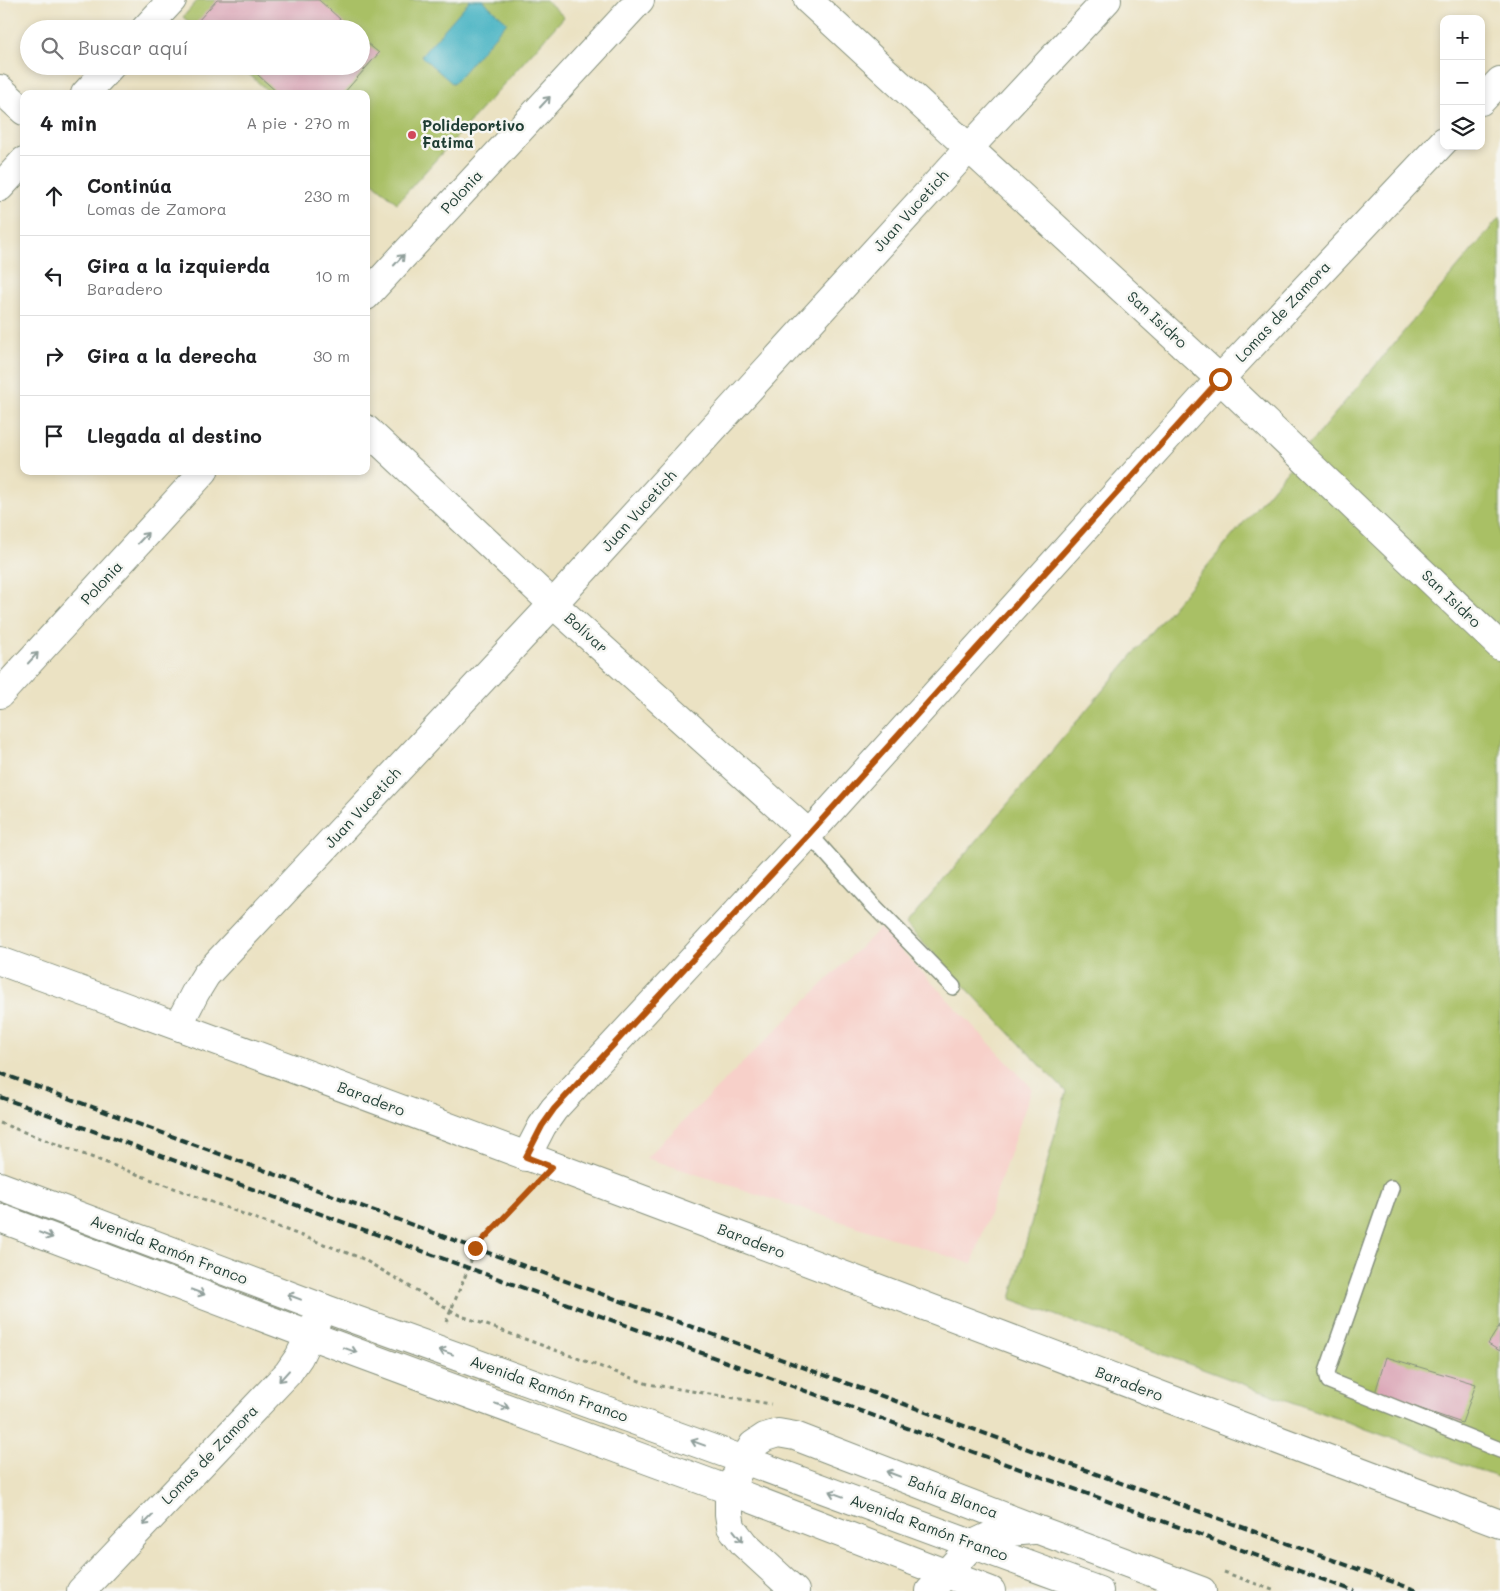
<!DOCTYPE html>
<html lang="es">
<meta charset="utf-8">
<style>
body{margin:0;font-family:Mali,sans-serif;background:#f6f6f6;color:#202124}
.controls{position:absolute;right:15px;top:15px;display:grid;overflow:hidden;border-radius:10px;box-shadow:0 2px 8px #0003}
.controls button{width:45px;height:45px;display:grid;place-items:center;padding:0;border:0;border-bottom:1px solid #e0e0e0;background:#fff;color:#202124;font:25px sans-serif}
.stop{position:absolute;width:15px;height:15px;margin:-11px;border:4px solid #b45309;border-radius:50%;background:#fff}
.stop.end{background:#b45309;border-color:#fff;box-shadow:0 1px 5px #0008}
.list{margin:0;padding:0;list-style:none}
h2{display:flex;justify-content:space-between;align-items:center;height:65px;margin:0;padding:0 20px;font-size:21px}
h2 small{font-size:16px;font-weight:400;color:#757577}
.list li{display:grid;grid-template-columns:32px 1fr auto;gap:15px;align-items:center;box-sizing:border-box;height:80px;padding:0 20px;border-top:1px solid #e0e0e0}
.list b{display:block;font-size:19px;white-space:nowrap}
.list p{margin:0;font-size:16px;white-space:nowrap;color:#757577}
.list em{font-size:16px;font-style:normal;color:#757577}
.icon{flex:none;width:28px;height:28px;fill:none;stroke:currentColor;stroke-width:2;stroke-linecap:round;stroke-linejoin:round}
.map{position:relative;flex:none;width:1500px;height:1591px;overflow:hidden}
.search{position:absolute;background:#fff;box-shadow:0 2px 8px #0003;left:20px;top:20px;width:350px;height:55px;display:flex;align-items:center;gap:12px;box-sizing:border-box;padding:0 18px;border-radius:28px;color:#757577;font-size:19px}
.panel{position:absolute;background:#fff;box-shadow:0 2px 8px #0003;left:20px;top:90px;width:350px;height:385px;border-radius:10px}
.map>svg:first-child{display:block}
.built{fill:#f7d0c9}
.green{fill:#a9c065;stroke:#647e4c}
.water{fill:#45b2c2;stroke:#32787b}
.building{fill:#dba7b7}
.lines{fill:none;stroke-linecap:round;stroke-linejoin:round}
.service-casing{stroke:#85907c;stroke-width:18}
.minor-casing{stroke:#85907c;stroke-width:30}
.secondary-casing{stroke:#85907c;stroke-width:30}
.path{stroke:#85907c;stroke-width:3;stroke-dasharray:4 4;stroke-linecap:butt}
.service{stroke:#fff;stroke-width:15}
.minor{stroke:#fff;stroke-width:28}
.secondary{stroke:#fff;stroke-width:28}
.rail{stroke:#1f3d34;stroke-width:4;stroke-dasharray:8 4;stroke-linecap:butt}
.oneway{stroke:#8f9e9a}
.route{stroke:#b45309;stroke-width:6}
.poi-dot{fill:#d1495b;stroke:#f6f6f2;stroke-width:2}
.labels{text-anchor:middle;stroke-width:5;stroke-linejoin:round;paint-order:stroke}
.poi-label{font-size:15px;font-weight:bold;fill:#1f3d34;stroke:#f6f6f2;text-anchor:start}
.street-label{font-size:15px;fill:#1f3d34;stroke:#f6f6f2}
</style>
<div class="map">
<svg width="1500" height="1591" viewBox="0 0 1500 1591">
<rect width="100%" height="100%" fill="#f6f6f2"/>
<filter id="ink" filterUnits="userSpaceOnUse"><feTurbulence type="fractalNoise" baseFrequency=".02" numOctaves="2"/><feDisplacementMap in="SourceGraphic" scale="10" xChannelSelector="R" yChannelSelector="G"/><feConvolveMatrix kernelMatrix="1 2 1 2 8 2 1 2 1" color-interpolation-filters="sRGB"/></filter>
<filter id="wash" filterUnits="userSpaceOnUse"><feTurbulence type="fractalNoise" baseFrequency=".0096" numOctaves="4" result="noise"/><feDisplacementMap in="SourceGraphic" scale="20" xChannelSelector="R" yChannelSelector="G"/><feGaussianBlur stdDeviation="1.12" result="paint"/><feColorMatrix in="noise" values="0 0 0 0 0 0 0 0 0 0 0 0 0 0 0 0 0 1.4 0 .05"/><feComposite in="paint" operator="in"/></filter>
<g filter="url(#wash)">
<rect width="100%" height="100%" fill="#ebe2c3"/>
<path class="built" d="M880,928L1032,1088L972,1264L646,1158Z"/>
<path class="green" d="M198,0H546L564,17L397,203L366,176V94H271L240,66H361V29H197L183,17Z
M1500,217V1478L1011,1299L1066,1092L906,925Z"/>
<path class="water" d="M470,0H482L507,22L453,84L421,56Z"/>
<g id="blocks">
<path class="building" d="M217,0H319L351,29H206L197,22Z
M361,38L379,53L343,94H279L248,66H361Z
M1500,1325V1351L1488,1344Z
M1386,1357L1476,1384L1462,1423L1375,1393Z"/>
</g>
</g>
<g filter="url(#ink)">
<use href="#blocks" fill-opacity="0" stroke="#85907c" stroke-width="1"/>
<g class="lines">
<defs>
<path id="service" d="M809,834L872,904L953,987
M1391,1188L1327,1372L1329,1381L1500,1450"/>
<path id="minor" d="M808,0L1220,379L1500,646
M145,29L172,0
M0,89L24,111
M85,94L111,66
M1481,101L1500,81
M0,187L24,161
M366,296L640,0
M366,429L553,604L809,834
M0,694L204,471
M0,961C502,1144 1000,1335 1500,1524
M178,1026L195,993L206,975L553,604L969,148L1107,0
M526,1157L542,1126L554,1109L809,834L1220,379L1444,141
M81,1591L288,1373L299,1357L323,1308
M795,1591L744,1544L731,1527L729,1514V1490L744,1460L753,1445L765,1437L778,1433L795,1436L1036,1529L1202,1591
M930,1591L973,1544L988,1537L1009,1532L1033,1530"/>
<path id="secondary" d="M0,1186L323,1308L744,1460L1099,1591
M0,1218L309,1335L729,1490L991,1591"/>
</defs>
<use href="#service" class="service-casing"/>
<use href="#minor" class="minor-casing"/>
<use href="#secondary" class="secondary-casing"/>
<path class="path" d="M0,1123L361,1258L459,1315L648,1384L771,1404
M446,1322L469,1267L475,1248L531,1189
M1224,1572L1275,1591"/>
<use href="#service" class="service"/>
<use href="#minor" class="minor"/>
<use href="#secondary" class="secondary"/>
<path class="rail" d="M0,1073L475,1248L1418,1591
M0,1097L1354,1591"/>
</g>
<defs><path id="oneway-shaft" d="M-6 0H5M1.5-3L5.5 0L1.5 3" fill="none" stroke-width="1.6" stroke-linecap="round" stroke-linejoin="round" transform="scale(1.25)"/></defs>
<g class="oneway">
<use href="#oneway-shaft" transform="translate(545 102) rotate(-47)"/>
<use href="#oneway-shaft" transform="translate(399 260) rotate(-47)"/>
<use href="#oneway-shaft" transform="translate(143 538) rotate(-47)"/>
<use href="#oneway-shaft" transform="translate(33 658) rotate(-47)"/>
<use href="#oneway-shaft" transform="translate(46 1235) rotate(21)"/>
<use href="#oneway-shaft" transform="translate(198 1292) rotate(21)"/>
<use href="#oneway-shaft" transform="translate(294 1297) rotate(-159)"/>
<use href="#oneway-shaft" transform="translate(350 1350) rotate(20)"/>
<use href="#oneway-shaft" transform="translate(446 1352) rotate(-160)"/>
<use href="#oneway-shaft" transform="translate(284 1376) rotate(132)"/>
<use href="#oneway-shaft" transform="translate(502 1406) rotate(20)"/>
<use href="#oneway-shaft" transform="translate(698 1443) rotate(-160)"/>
<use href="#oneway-shaft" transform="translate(893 1474) rotate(-159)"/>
<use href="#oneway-shaft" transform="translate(836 1494) rotate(-160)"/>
<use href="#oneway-shaft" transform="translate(148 1520) rotate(134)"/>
<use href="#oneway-shaft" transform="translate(738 1536) rotate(52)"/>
</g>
</g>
<g class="lines" filter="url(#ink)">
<path class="route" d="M475,1248L552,1167L526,1157L542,1126L554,1109L809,834L1220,379"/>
</g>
<circle class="poi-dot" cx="412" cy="135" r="5"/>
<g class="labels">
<g class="poi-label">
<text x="422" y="131">Polideportivo<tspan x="422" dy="17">Fatima</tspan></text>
</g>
<g class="street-label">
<text transform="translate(462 192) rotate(-47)" y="5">Polonia</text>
<text transform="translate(911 211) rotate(-48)" y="5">Juan Vucetich</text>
<text transform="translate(1283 312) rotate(-47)" y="5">Lomas de Zamora</text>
<text transform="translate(1157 320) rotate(43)" y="5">San Isidro</text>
<text transform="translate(639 511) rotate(-48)" y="5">Juan Vucetich</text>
<text transform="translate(102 583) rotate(-47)" y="5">Polonia</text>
<text transform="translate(1451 599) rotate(44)" y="5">San Isidro</text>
<text transform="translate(586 633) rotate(42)" y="5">Bolívar</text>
<text transform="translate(363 808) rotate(-47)" y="5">Juan Vucetich</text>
<text transform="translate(371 1099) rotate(21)" y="5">Baradero</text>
<text transform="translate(751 1241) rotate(21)" y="5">Baradero</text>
<text transform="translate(169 1250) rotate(21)" y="5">Avenida Ramón Franco</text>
<text transform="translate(1129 1384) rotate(21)" y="5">Baradero</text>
<text transform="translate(549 1389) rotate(20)" y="5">Avenida Ramón Franco</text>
<text transform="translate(210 1455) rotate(-46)" y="5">Lomas de Zamora</text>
<text transform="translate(953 1497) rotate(21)" y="5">Bahía Blanca</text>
<text transform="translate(929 1528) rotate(20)" y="5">Avenida Ramón Franco</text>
</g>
</g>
</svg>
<div class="controls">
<button>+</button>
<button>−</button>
<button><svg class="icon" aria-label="layers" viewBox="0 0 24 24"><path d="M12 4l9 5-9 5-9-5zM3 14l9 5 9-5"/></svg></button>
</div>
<div class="stop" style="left:1220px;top:379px"></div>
<div class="stop end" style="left:475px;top:1248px"></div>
<div class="search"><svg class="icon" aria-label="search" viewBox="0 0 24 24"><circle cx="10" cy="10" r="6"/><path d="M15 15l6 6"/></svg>Buscar aquí</div>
<section class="panel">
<h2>4 min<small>A pie · 270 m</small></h2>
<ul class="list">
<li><svg class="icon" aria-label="ahead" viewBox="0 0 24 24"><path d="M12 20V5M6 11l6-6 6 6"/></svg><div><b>Continúa</b><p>Lomas de Zamora</p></div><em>230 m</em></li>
<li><svg class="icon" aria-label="left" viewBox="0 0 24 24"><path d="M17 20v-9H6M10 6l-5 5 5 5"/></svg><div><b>Gira a la izquierda</b><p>Baradero</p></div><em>10 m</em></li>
<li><svg class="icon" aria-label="right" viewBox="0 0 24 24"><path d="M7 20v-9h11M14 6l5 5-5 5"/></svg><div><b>Gira a la derecha</b></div><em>30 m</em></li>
<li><svg class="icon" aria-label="arrive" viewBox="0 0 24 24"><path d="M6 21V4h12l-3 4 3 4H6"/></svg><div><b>Llegada al destino</b></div></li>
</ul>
</section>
</div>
